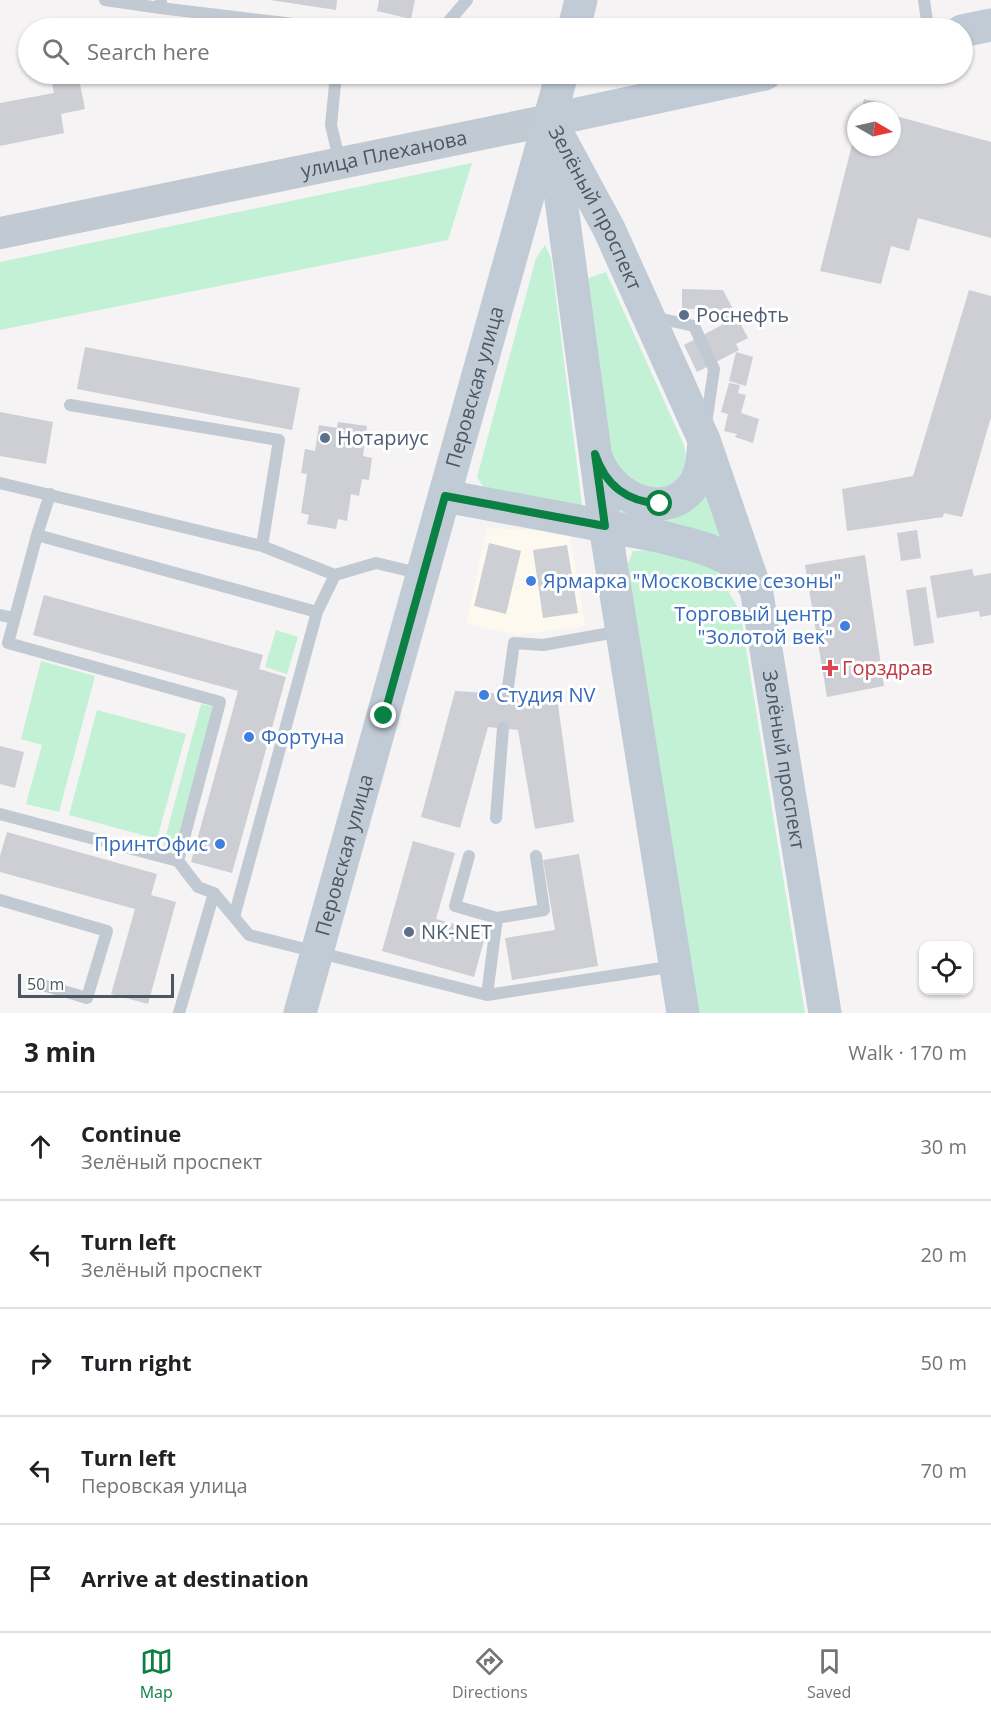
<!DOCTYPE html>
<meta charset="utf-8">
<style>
body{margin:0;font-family:"Open Sans",sans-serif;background:#f6f6f6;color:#202124}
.controls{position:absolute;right:18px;bottom:18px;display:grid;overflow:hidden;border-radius:12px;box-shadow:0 2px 4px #0004}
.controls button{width:54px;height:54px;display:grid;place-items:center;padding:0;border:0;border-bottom:2px solid #e0e0e0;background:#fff;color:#202124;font:30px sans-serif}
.compass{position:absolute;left:847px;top:102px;width:54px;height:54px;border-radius:50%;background:#fff;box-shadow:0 2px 4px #0004;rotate:99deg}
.scale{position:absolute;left:18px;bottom:15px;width:156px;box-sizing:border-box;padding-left:6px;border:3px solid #4a5661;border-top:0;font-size:16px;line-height:21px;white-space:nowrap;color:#4a5661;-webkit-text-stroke:4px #fff;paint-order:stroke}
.stop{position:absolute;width:18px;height:18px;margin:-14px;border:4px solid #0b8043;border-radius:50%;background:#fff}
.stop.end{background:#0b8043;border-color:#fff;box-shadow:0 2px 6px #0008}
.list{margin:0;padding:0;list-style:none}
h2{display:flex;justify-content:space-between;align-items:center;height:78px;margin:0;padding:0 24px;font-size:26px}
h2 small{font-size:20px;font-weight:400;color:#757577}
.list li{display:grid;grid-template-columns:39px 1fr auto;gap:18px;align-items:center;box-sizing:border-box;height:108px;padding:0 24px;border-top:2px solid #e0e0e0}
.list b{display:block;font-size:22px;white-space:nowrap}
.list p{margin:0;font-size:20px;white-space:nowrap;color:#757577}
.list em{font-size:20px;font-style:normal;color:#757577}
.icon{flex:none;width:33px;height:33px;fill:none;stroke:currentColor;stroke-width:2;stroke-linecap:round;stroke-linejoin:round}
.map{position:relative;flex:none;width:991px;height:1013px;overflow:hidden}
.search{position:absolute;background:#fff;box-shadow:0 2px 4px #0004;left:18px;right:18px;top:18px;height:66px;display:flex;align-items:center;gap:15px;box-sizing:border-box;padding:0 21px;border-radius:33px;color:#757577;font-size:22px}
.sheet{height:618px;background:#fff}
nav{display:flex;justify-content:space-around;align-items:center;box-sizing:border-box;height:84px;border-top:2px solid #e0e0e0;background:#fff;font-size:16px;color:#757577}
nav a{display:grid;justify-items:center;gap:3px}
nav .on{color:#0b8043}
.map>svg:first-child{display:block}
.commercial{fill:#fdf9ef}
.green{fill:#c3f1d5}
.building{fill:#cdcfd5}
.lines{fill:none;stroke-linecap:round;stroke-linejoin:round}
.service{stroke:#c1cad2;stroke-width:12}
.tertiary{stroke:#c1cad2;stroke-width:32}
.secondary{stroke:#c1cbd6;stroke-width:33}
.route{stroke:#0b8043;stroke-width:8}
.service-dot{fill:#5c6f8a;stroke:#fff;stroke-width:2}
.shop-dot{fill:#3f7fe0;stroke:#fff;stroke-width:2}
.health-dot{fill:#e0444e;stroke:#fff;stroke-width:2}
.labels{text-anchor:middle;stroke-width:6;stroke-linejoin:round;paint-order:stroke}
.street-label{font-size:20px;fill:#4a5661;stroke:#fff}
.service-label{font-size:20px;fill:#4e5e75;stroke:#fff;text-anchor:start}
.shop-label{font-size:20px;fill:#366cbe;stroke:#fff;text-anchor:start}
.health-label{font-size:20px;fill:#be3a42;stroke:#fff;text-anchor:start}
</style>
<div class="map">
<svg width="991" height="1013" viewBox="0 0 991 1013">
<rect width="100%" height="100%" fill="#f5f3f3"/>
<path class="commercial" d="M487,528L570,532L585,626L517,635L466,624Z"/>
<path class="green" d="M472,163L448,240L0,330V262Z
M545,245L551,258L582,505L566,513L487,492L477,477L536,258Z
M606,272L684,445C689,469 682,474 665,491L623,480L611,451L586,279Z
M704,492L708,500L722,542L620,517L619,509Z
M650,550L713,566L740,611L805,1013H695L625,571L633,551Z
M276,630L298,637L287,674L265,667Z
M41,661L95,676L59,812L26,804L42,745L21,739Z
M201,704L213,707L174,853L162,850Z
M97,710L186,734L157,839L69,815Z"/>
<path class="building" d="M270,0H337L336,10Z
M379,0H415L411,19L377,11Z
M50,74H78L85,109L61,114L64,133L0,146V103L54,93Z
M864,99L885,104L883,111H861Z
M892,115L991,142V238L918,218L909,251L891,246L881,284L820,271L855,133L856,147H892Z
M682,289L723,290L748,338L736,344L739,350L697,372L684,345L722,325L713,309H682Z
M969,290L991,296V417L962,517L944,513L943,517L847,531L842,489L913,476Z
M85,347L300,388L292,430L77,389Z
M736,352L753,357L746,386L729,381Z
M729,383L740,385L738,393L746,395L741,413L759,419L753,443L735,437L737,434L724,431L728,414L721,412Z
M0,412L53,422L46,464L0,456Z
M338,422L367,426L363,456L372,458L369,480L362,479L359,496L351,494L347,521L338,519L336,529L307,524L309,515L301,513L307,474L301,473L305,449L315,451L319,425L337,428Z
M917,530L921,558L901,561L897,533Z
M489,543L521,551L506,614L474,606Z
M567,545L578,613L543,618L533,550Z
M865,555L884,686L827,697L805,565Z
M972,569L974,576L991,573V615L980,617L979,611L937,618L930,576Z
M926,587L934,643L914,646L906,590Z
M44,595L263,655L259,669L286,677L232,873L191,862L238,691L33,635Z
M455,691L557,697L574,822L535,829L518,730L488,727L460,828L421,817Z
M0,746L24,752L15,788L0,784Z
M7,832L157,874L151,895L176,902L148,1004L111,994L135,909L0,872V856Z
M413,841L455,853L436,919L486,933L474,977L382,951Z
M579,854L598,966L512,980L505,938L555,930L543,860Z"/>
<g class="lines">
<path class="service" d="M105,0L160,8
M161,0L160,8L328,28
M924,0L928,28
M443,28L467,0
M336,74L331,125L340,163
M653,317L694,326L714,369L706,424
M70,405L279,440L262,546
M0,483L262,546L335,575L376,563L422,574
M50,494L37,535L8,643L220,702L178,861
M37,535L317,612
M0,615L14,618
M507,694L514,643L543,645L622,631
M0,814L178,861L198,887L214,893L249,935L487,995L675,966
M496,818L503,728
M469,856L455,906L497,918L487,995
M0,900L107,931L87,998L36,983
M234,917L317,612L335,575
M497,918L544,910L536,856
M179,1013L214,893"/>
<path class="tertiary" id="s1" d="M0,233L550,120"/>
<g class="secondary">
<path d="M574,28L581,0"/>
<path d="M962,31L991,25"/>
<path id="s2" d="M550,120L609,229L704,440L757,594L825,1013"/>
<path d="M550,120L765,74"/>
<path d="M553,140L605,526L683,1013"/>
<path d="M597,459C611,499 670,525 696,481C703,469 703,453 704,440"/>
<path d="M445,496L658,536C692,545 731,550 751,582"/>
<path id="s3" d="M300,1013L562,74"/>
</g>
</g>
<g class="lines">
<path class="route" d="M384,716L445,496L605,526L595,454C606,486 626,501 660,504"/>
</g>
<g class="service-dot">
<circle cx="684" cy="315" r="6"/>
<circle cx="325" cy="438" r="6"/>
<circle cx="409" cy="932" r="6"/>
</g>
<g class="shop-dot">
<circle cx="531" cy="581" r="6"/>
<circle cx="845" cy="626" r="6"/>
<circle cx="484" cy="695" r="6"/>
<circle cx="249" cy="737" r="6"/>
<circle cx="220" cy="844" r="6"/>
</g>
<path class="health-dot" d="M827 659h6v6h6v6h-6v6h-6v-6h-6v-6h6z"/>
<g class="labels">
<g class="street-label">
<text dy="7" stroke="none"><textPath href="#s1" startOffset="392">улица Плеханова</textPath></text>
<text dy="7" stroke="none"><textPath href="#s2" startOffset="99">Зелёный проспект</textPath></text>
<text dy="7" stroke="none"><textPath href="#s3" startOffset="650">Перовская улица</textPath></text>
<text dy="7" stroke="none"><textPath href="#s2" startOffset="686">Зелёный проспект</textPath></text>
<text dy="7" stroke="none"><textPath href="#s3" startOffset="164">Перовская улица</textPath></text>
</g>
<g class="service-label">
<text x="696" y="322">Роснефть</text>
<text x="337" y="445">Нотариус</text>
<text x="421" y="939">NK-NET</text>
</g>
<g class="shop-label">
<text x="543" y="588">Ярмарка "Московские сезоны"</text>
<text x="833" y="621" text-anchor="end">Торговый центр<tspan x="833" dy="23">"Золотой век"</tspan></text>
<text x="496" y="702">Студия NV</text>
<text x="261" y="744">Фортуна</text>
<text x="208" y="851" text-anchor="end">ПринтОфис</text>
</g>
<g class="health-label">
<text x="842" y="675">Горздрав</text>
</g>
</g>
</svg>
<div class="controls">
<button><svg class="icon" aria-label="locate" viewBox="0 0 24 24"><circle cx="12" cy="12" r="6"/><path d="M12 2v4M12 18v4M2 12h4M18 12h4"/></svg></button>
</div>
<svg class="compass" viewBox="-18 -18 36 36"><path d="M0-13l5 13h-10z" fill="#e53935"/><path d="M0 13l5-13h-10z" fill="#757577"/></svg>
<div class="scale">50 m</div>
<div class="stop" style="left:660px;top:504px"></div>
<div class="stop end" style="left:384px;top:716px"></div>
<div class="search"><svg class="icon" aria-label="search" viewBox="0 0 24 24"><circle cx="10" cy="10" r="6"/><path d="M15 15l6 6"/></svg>Search here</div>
</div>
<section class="sheet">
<h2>3 min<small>Walk · 170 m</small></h2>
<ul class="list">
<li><svg class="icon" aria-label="ahead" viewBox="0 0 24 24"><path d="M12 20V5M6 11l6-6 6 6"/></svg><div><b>Continue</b><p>Зелёный проспект</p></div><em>30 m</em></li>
<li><svg class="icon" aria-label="left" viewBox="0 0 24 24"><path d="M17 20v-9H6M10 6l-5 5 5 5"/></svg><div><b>Turn left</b><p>Зелёный проспект</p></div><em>20 m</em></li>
<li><svg class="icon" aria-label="right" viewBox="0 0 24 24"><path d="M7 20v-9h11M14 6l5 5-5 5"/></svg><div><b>Turn right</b></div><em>50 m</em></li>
<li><svg class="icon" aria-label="left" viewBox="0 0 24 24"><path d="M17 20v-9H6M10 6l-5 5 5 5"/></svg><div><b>Turn left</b><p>Перовская улица</p></div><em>70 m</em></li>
<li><svg class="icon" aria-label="arrive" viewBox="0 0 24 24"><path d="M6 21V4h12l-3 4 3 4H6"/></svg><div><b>Arrive at destination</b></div></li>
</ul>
</section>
<nav>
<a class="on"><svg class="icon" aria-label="map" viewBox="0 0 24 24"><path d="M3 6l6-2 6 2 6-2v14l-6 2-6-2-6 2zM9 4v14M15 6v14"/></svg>Map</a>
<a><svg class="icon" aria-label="directions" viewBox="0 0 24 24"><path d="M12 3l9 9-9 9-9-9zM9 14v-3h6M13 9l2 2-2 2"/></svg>Directions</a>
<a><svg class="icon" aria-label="saved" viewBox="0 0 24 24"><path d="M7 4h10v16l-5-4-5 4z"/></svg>Saved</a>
</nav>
